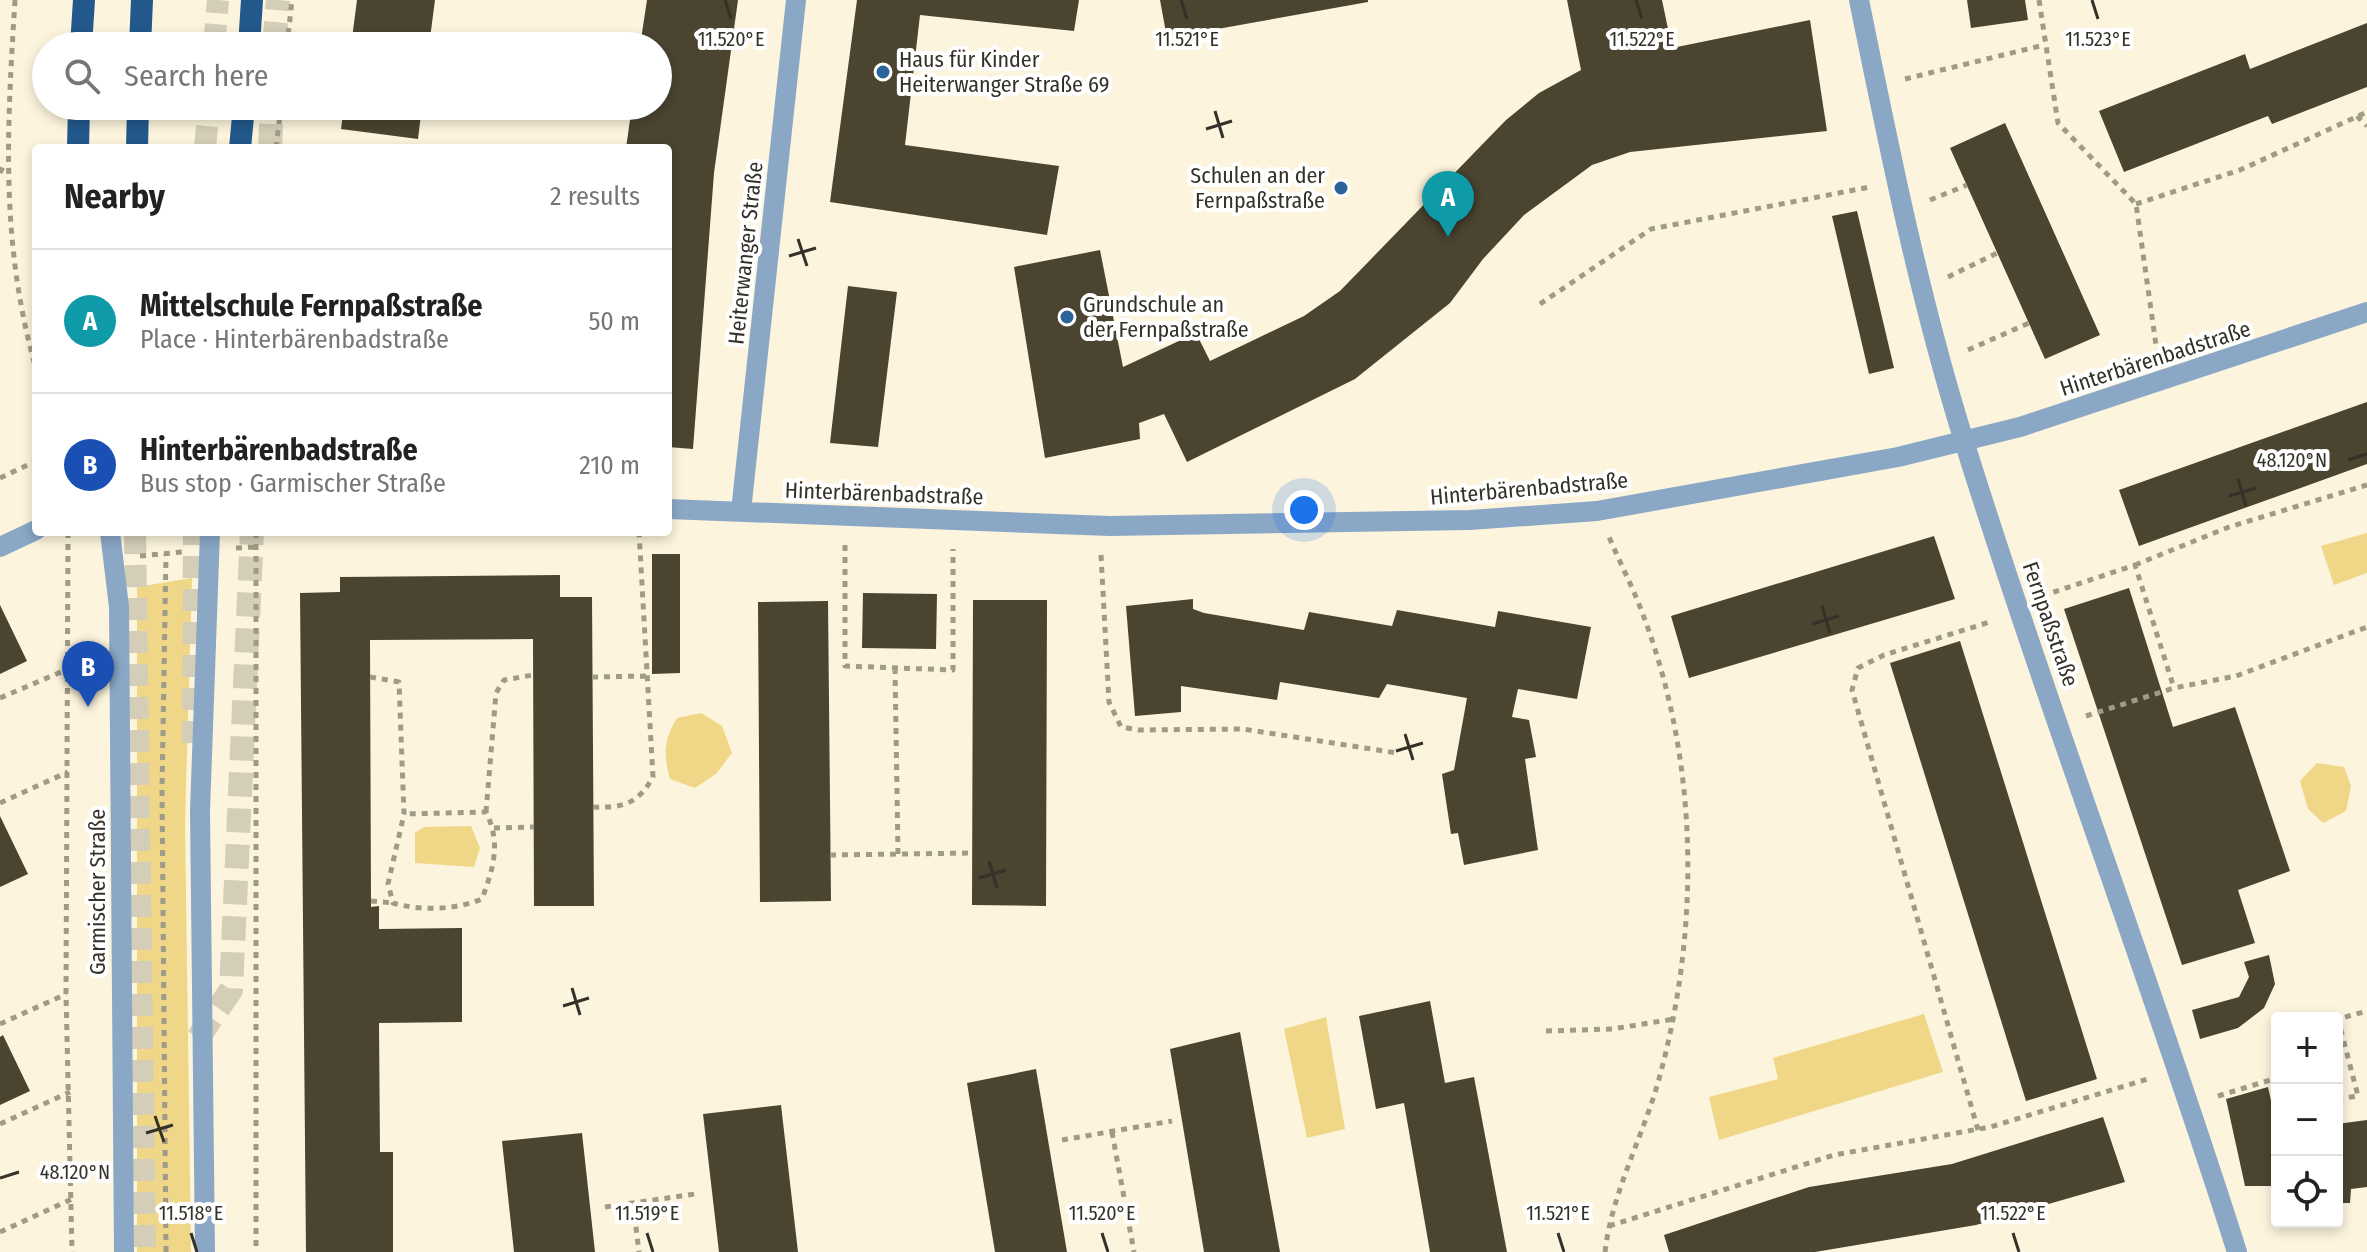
<!DOCTYPE html>
<meta charset="utf-8">
<style>
body{margin:0;font-family:"Fira Sans Condensed",sans-serif;background:#f2f2f2;color:#222}
.controls{position:absolute;right:24px;bottom:24px;display:grid;overflow:hidden;border-radius:8px;box-shadow:0 4px 12px #0003}
.controls button{width:72px;height:72px;display:grid;place-items:center;padding:0;border:0;border-bottom:2px solid #e0e0e0;background:#fff;color:#222;font:40px sans-serif}
.you{position:absolute;left:1304px;top:510px;width:28px;height:28px;margin:-20px;border:6px solid #fff;border-radius:50%;background:#1a73e8;box-shadow:0 0 0 12px #1a73e833}
.badge{display:grid;place-items:center;width:52px;height:52px;border-radius:50%;background:#2b639b;color:#fff;font-size:26px;font-weight:700}
.pin{position:absolute;translate:-50% -66px;filter:drop-shadow(0 2px 4px #0008)}
.pin::after{content:'';position:absolute;top:42px;width:28px;height:24px;background:inherit;clip-path:polygon(0 0,100% 0,50% 100%)}
.list{margin:0;padding:0;list-style:none}
h2{display:flex;justify-content:space-between;align-items:center;height:104px;margin:0;padding:0 32px;font-size:34px}
h2 small{font-size:26px;font-weight:400;color:#767676}
.list li{display:grid;grid-template-columns:52px 1fr auto;gap:24px;align-items:center;box-sizing:border-box;height:144px;padding:0 32px;border-top:2px solid #e0e0e0}
.list b{display:block;font-size:30px;white-space:nowrap}
.list p{margin:0;font-size:26px;white-space:nowrap;color:#767676}
.list em{font-size:26px;font-style:normal;color:#767676}
.icon{flex:none;width:44px;height:44px;fill:none;stroke:currentColor;stroke-width:2;stroke-linecap:round;stroke-linejoin:round}
.map{position:relative;flex:none;width:2367px;height:1252px;overflow:hidden}
.search{position:absolute;background:#fff;box-shadow:0 4px 12px #0003;left:32px;top:32px;width:640px;height:88px;display:flex;align-items:center;gap:20px;box-sizing:border-box;padding:0 28px;border-radius:44px;color:#767676;font-size:30px}
.panel{position:absolute;background:#fff;box-shadow:0 4px 12px #0003;left:32px;top:144px;width:640px;height:392px;border-radius:8px}
.map>svg:first-child{display:block}
.green{fill:#f0d787}
.building{fill:#4a4430}
.lines{fill:none;stroke-linecap:round;stroke-linejoin:round}
.trunk-tunnel{stroke:#d4cdb8;stroke-width:22;stroke-dasharray:22 11;stroke-linecap:butt}
.motorway-tunnel{stroke:#d4cdb8;stroke-width:24;stroke-dasharray:24 12;stroke-linecap:butt}
.path{stroke:#a09a89;stroke-width:5;stroke-dasharray:6 6;stroke-linecap:butt}
.minor{stroke:#8aa7c6;stroke-width:20}
.tertiary{stroke:#8aa7c6;stroke-width:20}
.trunk{stroke:#22588c;stroke-width:22}
.ticks{fill:none;stroke:#343128;stroke-width:3}
.poi-dot{fill:#2b639b;stroke:#fff;stroke-width:3}
.labels{text-anchor:middle;stroke-width:8;stroke-linejoin:round;paint-order:stroke}
.poi-label{font-size:22px;fill:#343128;stroke:#fff;text-anchor:start}
.street-label{font-size:22px;fill:#343128;stroke:#fff}
.ticks-label{font-size:20px;text-anchor:middle;fill:#343128;stroke:#fff;stroke-width:8;stroke-linejoin:round;paint-order:stroke}
</style>
<div class="map">
<svg width="2367" height="1252" viewBox="0 0 2367 1252">
<rect width="100%" height="100%" fill="#fcf4dc"/>
<path class="green" d="M2367,533V573L2334,585L2321,546Z
M192,578L185,823L191,1252H137V587Z
M701,713L722,726L732,753L716,774L695,788L670,779C663,755 664,739 677,718Z
M2317,763L2344,767L2351,786L2346,811L2323,823L2308,809L2300,781Z
M471,826L480,848L474,867L415,863V833L424,827Z
M1924,1014L1943,1072L1719,1140L1709,1097L1778,1079L1773,1058Z
M1326,1017L1345,1129L1307,1138L1284,1029Z"/>
<path class="building" d="M357,0H435L429,46H351Z
M647,0H738L714,173L693,449L668,447V148H626L632,106H658V46H640Z
M857,0H1079L1074,31L920,15L905,145L1059,166L1047,235L830,202Z
M1160,0H1368V2L1167,38Z
M1567,0H1662L1672,48L1810,20L1827,131L1630,152L1592,165L1524,215L1483,259L1450,303L1355,379L1187,462L1164,414L1139,423L1140,439L1045,458L1014,267L1100,250L1123,367L1196,333L1210,361L1304,316L1340,291L1506,120L1539,93L1581,70Z
M1967,0H2025L2028,20L1971,28Z
M2367,23V87L2272,124L2268,116L2124,172L2099,111L2245,54L2250,69Z
M344,106H422L418,139L341,129Z
M2005,123L2100,335L2045,359L1950,148Z
M1857,211L1894,368L1869,374L1832,216Z
M848,286L897,292L878,447L830,443Z
M2367,402V464L2139,546L2119,490Z
M1934,536L1955,599L1689,678L1671,616Z
M652,554H680V673L652,674Z
M560,575V597H592L594,906H534L533,639L370,640L371,907L379,906V929L462,928V1022L379,1023L380,1152H393V1252H306L300,593L340,592V577Z
M2129,588L2173,727L2235,707L2290,871L2238,890L2255,943L2182,965L2064,609Z
M863,593L937,594L936,649L862,648Z
M1193,599V609L1204,613L1304,630L1309,612L1392,626L1397,610L1495,627L1498,611L1591,627L1577,699L1518,689L1512,717L1529,720L1536,757L1525,759L1538,850L1464,865L1458,833L1451,834L1442,774L1454,770L1467,698L1387,684L1379,698L1280,682L1277,700L1181,686V712L1135,716L1126,606Z
M973,600H1047L1046,906L972,905Z
M828,601L831,901L760,902L758,602Z
M0,605L27,661L0,674Z
M1960,641L2097,1079L2026,1101L1890,663Z
M0,816L28,874L0,887Z
M2269,955L2275,984L2264,1008L2238,1028L2200,1039L2192,1010L2239,997L2249,977L2244,962Z
M1430,1001L1445,1083L1474,1077L1507,1252H1430L1404,1103L1376,1109L1359,1016Z
M1240,1032L1280,1252H1204L1170,1049Z
M3,1035L30,1091L0,1105V1037Z
M1036,1069L1067,1252H995L967,1083Z
M2268,1087L2277,1128V1186H2245L2226,1099Z
M781,1105L798,1252H719L703,1114Z
M2103,1117L2125,1182L1976,1225L1815,1252H1669L1664,1235L1809,1187L1952,1164Z
M2367,1120V1187L2351,1189L2350,1203H2337V1124Z
M582,1133L595,1252H514L502,1141Z"/>
<g class="lines">
<path class="trunk-tunnel" d="M214,46L218,0
M205,148L209,106
M135,532L145,1252
M193,743L194,532"/>
<path class="motorway-tunnel" d="M274,46L278,0
M270,148L272,106
M198,1038L231,990L252,532"/>
<path class="path" d="M15,0C7,129 0,242 36,369
M2039,0L2058,123L2136,204L2157,352
M287,46L292,0
M1905,79L2044,45
M2357,116L2367,126
M276,148L281,106
M0,173L5,163
M1930,200L1967,185
M2136,204L2240,170L2367,112
M1948,277L1997,253
M1540,304L1651,229L1870,187
M1968,350L2029,323
M0,478L36,461
M68,532L66,994L72,1252
M256,532V1252
M845,545V666L953,670V549
M236,548L255,547
M1101,555L1109,702L1121,727L1139,730L1243,729L1397,753
M140,556L182,552
M2135,565L2229,527L2367,485
M2042,596L2135,565L2174,688
M895,668L898,854
M370,677L399,682L404,814L388,884L393,903C420,911 456,910 482,899C494,866 501,843 486,812L404,814
M592,677L647,676
M0,698L68,669
M2086,716L2174,688L2236,676L2367,627
M0,803L68,772
M593,807C623,808 638,804 653,777L639,532
M486,812L496,693L504,680L533,675
M494,828L534,827
M830,855L973,853
M371,901L393,903
M0,1024L66,994
M1546,1031L1612,1029L1674,1019
M2218,1096L2277,1078
M2337,1099L2358,1096L2338,1019L2367,1011
M0,1124L70,1092
M1978,1130L1852,690L1858,668L1884,655L1993,621
M1112,1132L1134,1252
M1062,1140L1172,1121
M633,1203L639,1252
M605,1207L695,1194
M1609,1226L1834,1155L1990,1127L2151,1078
M0,1232L72,1199
M166,1252L162,790L166,554
M1605,1252C1612,1192 1643,1137 1659,1079C1700,929 1699,767 1645,620C1635,592 1621,565 1609,537"/>
<path class="minor" d="M1859,0C1889,148 1919,297 1964,441C2049,713 2151,980 2237,1252
M668,509L1110,526L1470,520L1597,511L1898,457L2020,427L2367,312
M741,511L796,0
M0,547L36,530"/>
<path class="tertiary" d="M110,532L119,607L124,1252
M205,1252L200,811L210,532"/>
<path class="trunk" d="M81,46L84,0
M140,46L142,0
M249,46L252,0
M78,148L79,106
M137,148L138,106
M240,148L244,106"/>
</g>
<path class="ticks" d="M725,0L731,19M1181,0L1187,19M1636,0L1642,19M2092,0L2098,19M1215,111L1223,138M1206,129L1232,121M798,239L807,266M789,256L816,248M2348,460L2367,454M2238,479L2246,506M2229,496L2256,488M1822,606L1830,633M1812,624L1839,616M1405,734L1413,760M1396,751L1423,743M989,861L997,888M979,878L1006,870M572,988L580,1015M563,1006L589,998M155,1116L164,1142M146,1133L173,1125M0,1178L19,1172M191,1233L197,1252M647,1233L653,1252M1102,1233L1108,1252M1558,1233L1564,1252M2013,1233L2019,1252"/>
<g class="poi-dot">
<circle cx="883" cy="72" r="8"/>
<circle cx="1341" cy="188" r="8"/>
<circle cx="1067" cy="317" r="8"/>
</g>
<g class="labels">
<g class="poi-label">
<text x="899" y="67">Haus für Kinder<tspan x="899" dy="25">Heiterwanger Straße 69</tspan></text>
<text x="1325" y="183" text-anchor="end">Schulen an der<tspan x="1325" dy="25">Fernpaßstraße</tspan></text>
<text x="1083" y="312">Grundschule an<tspan x="1083" dy="25">der Fernpaßstraße</tspan></text>
</g>
<g class="street-label">
<text transform="translate(745 253) rotate(-84)" y="8">Heiterwanger Straße</text>
<text transform="translate(2155 358) rotate(-18)" y="8">Hinterbärenbadstraße</text>
<text transform="translate(1529 488) rotate(-5)" y="8">Hinterbärenbadstraße</text>
<text transform="translate(884 493) rotate(2)" y="8">Hinterbärenbadstraße</text>
<text transform="translate(2051 624) rotate(71)" y="8">Fernpaßstraße</text>
<text transform="translate(97 892) rotate(-90)" y="8">Garmischer Straße</text>
</g>
</g>
<g class="ticks-label">
<text x="1642" y="46">11.522°E</text>
<text x="2098" y="46">11.523°E</text>
<text x="731" y="46">11.520°E</text>
<text x="1187" y="46">11.521°E</text>
<text x="2292" y="467">48.120°N</text>
<text x="75" y="1179">48.120°N</text>
<text x="191" y="1220">11.518°E</text>
<text x="647" y="1220">11.519°E</text>
<text x="1102" y="1220">11.520°E</text>
<text x="1558" y="1220">11.521°E</text>
<text x="2013" y="1220">11.522°E</text>
</g>
</svg>
<div class="controls">
<button>+</button>
<button>−</button>
<button><svg class="icon" aria-label="locate" viewBox="0 0 24 24"><circle cx="12" cy="12" r="6"/><path d="M12 2v4M12 18v4M2 12h4M18 12h4"/></svg></button>
</div>
<div class="you"></div>
<div class="pin badge" style="left:1448px;top:237px;background:#0f9aa8">A</div>
<div class="pin badge" style="left:88px;top:707px;background:#1a4fb4">B</div>
<div class="search"><svg class="icon" aria-label="search" viewBox="0 0 24 24"><circle cx="10" cy="10" r="6"/><path d="M15 15l6 6"/></svg>Search here</div>
<section class="panel">
<h2>Nearby<small>2 results</small></h2>
<ul class="list">
<li><span class="badge" style="background:#0f9aa8">A</span><div><b>Mittelschule Fernpaßstraße</b><p>Place · Hinterbärenbadstraße</p></div><em>50 m</em></li>
<li><span class="badge" style="background:#1a4fb4">B</span><div><b>Hinterbärenbadstraße</b><p>Bus stop · Garmischer Straße</p></div><em>210 m</em></li>
</ul>
</section>
</div>
